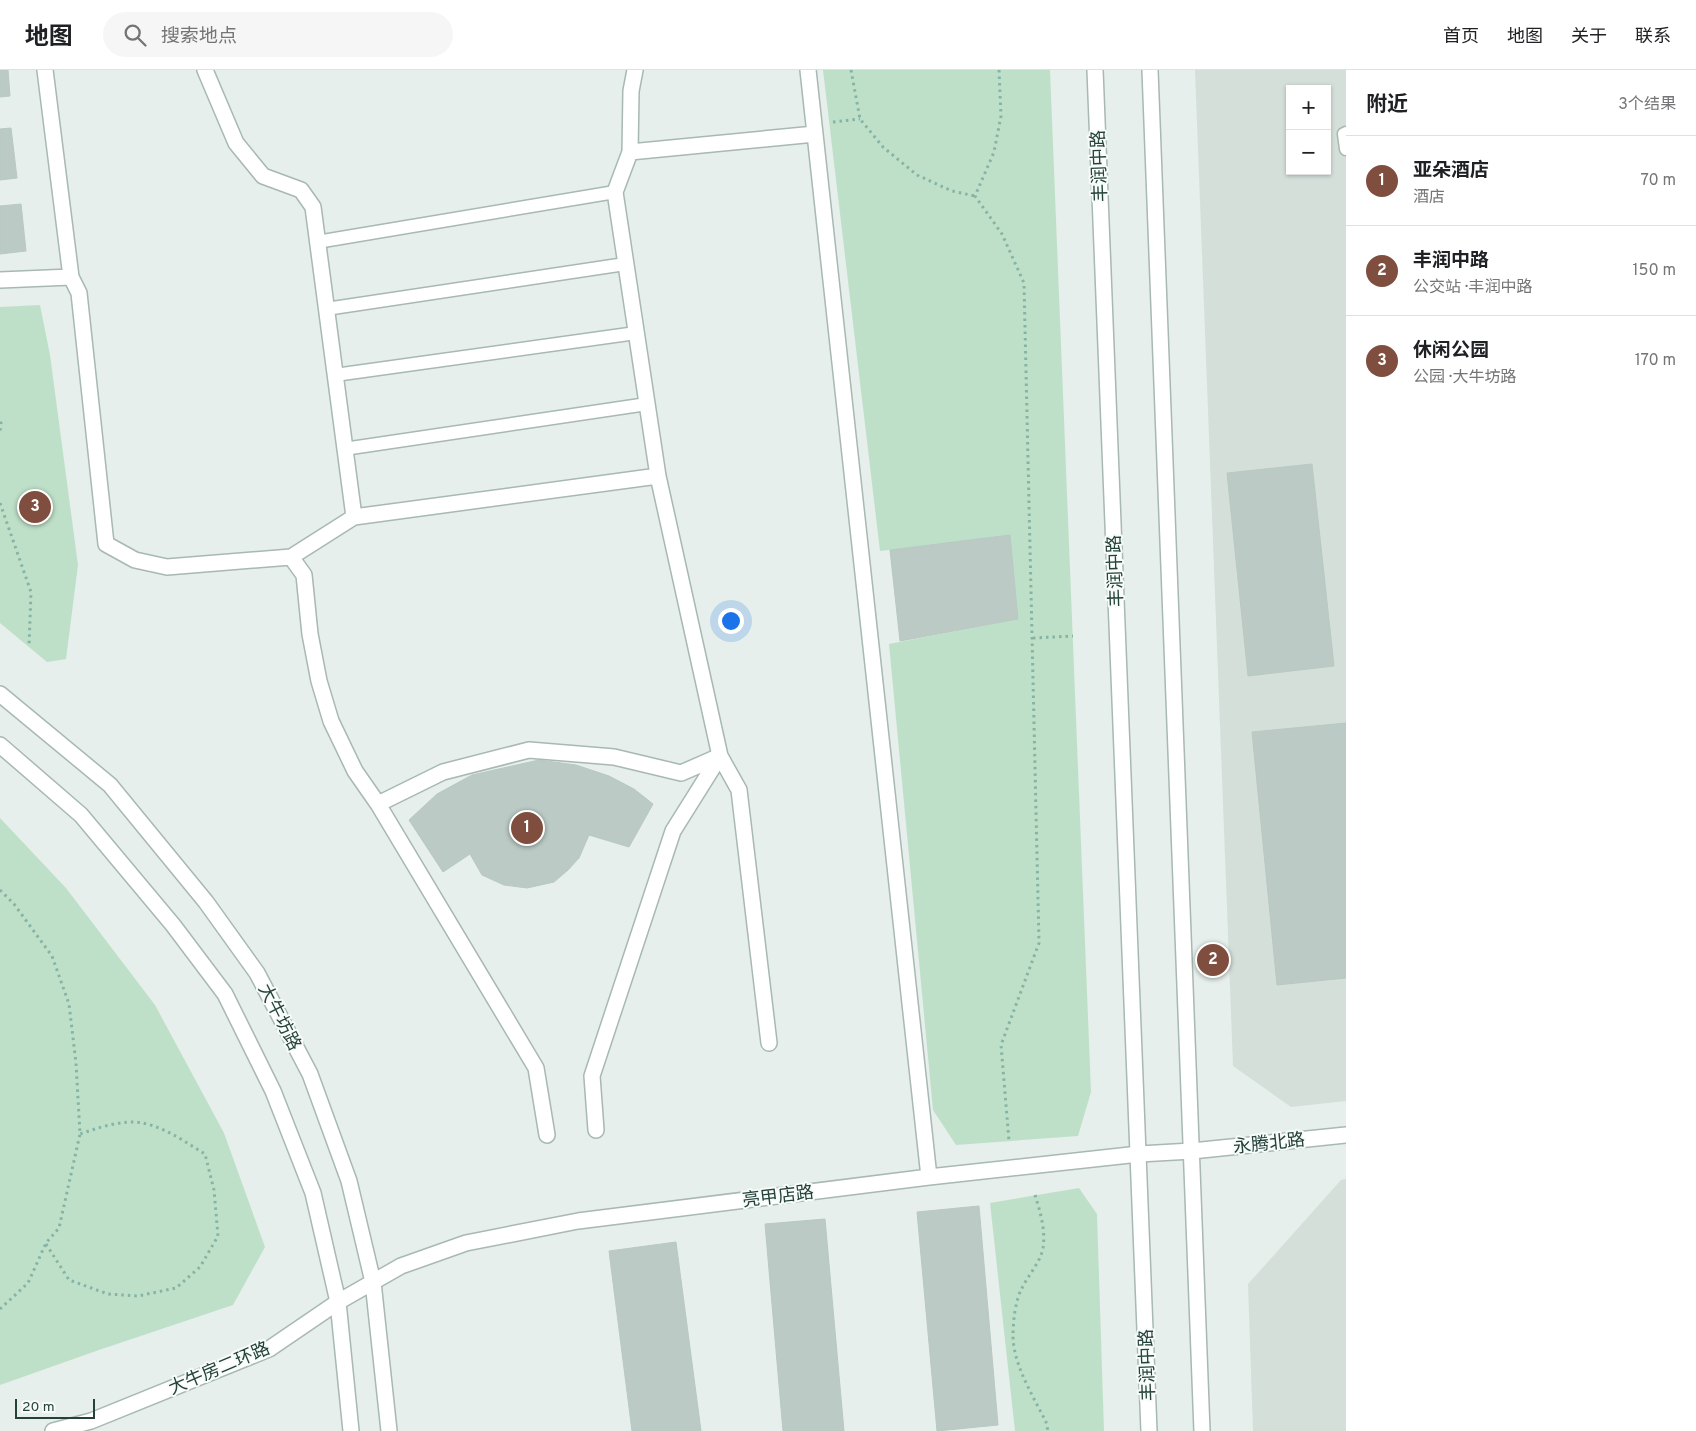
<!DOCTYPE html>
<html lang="zh">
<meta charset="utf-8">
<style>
body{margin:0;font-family:Overpass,"Noto Sans SC",sans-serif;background:#f6f6f6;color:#202124}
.controls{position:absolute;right:15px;top:15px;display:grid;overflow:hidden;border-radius:0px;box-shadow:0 1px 4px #0004}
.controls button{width:45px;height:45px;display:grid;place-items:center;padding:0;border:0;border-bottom:1px solid #e0e0e0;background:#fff;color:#202124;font:25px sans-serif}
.scale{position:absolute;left:15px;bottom:12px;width:80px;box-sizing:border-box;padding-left:5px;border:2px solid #24423a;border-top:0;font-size:14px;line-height:18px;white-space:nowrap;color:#24423a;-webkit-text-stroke:4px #f7fbf9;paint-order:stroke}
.you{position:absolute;left:730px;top:550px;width:18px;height:18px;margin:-12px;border:4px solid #fff;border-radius:50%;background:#1a73e8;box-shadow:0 0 0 8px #1a73e833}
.badge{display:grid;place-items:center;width:32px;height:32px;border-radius:50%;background:#7f4e3f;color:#fff;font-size:16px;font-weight:700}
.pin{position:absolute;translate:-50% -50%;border:2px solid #fff;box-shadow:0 1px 5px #0006}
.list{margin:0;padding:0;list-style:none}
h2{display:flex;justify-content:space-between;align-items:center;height:65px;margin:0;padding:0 20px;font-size:21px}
h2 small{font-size:16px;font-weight:400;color:#757577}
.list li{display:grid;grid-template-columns:32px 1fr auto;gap:15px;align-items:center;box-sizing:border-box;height:90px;padding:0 20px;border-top:1px solid #e0e0e0}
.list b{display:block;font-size:19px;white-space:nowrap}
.list p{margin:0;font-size:16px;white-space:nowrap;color:#757577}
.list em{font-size:16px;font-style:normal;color:#757577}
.icon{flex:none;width:28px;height:28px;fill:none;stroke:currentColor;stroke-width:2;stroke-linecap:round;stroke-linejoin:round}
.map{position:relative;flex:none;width:1346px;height:1361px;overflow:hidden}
header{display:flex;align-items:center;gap:30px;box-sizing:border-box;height:70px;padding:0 25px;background:#fff;border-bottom:1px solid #e0e0e0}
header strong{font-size:24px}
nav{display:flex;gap:28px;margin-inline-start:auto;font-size:18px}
.search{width:350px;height:45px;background:#f6f6f6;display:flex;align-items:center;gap:12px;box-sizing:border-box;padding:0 18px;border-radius:28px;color:#757577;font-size:19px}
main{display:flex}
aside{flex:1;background:#fff}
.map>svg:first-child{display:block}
.built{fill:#d4dfda;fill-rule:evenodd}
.green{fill:#bfe0c8}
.building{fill:#bbcac4;stroke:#b8c9c2}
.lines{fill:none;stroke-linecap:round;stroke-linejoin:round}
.service-casing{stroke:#a8b8b2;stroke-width:15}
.minor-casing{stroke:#a8b8b2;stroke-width:18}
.tertiary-casing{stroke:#a8b8b2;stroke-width:18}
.path{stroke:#86b3a5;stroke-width:3;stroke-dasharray:2.5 4;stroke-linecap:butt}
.service{stroke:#fff;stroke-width:12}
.minor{stroke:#fff;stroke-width:15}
.tertiary{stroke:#fff;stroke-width:15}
.labels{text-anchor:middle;stroke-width:4;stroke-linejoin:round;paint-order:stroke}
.street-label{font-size:18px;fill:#24423a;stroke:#f7fbf9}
</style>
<header>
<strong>地图</strong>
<div class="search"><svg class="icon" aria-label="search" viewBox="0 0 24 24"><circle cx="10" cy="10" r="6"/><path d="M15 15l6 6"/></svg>搜索地点</div>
<nav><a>首页</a><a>地图</a><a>关于</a><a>联系</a></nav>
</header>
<main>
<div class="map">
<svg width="1346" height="1361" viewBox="0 0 1346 1361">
<rect width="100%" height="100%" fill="#e6efeb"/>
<path class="built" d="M1195,0H1346V1031L1291,1037L1233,996ZM1290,19H1327V101H1290Z
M1346,1109V1361H1253L1248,1214L1341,1110Z"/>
<path class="green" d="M823,0H1050L1091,1022L1078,1066L956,1075L933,1040L889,574L1018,549L1010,466L880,481Z
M40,235L50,285L78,495L66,589L47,592L0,553V237Z
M0,748L66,818L155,935L224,1063L265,1177L233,1235L99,1280L0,1315Z
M1079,1118L1097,1144L1104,1361H1015L990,1133Z"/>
<path class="building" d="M0,0H8L10,26L0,27Z
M11,58L17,108L0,110V59Z
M21,134L26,181L0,184V136Z
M1312,394L1334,596L1248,606L1227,403Z
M1010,465L1018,549L900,571L890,480Z
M1346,653V908L1277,915L1252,662Z
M539,690L576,695L609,706L634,719L653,734L629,777L589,765L579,788L568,800L554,812L527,818L504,815L482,805L470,784L443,802L409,750L437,724L472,705Z
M979,1136L998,1355L937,1361L917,1142Z
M825,1149L844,1361H783L765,1154Z
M676,1172L701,1361H632L609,1181Z"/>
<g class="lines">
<defs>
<path id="service" d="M1346,63L1344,64L1346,79
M317,172L615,122
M326,239L625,194
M335,305L636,263
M344,379L647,334"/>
<path id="minor" d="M45,0L71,207L79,223L106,474L135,490L167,497L291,487
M205,0L236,73L263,106L301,120L313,137L354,447L291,487L304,505L310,564L319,611L331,651L355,701L378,734L536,998L547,1065
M635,0L631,21L630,82L615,122L658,406L720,686L739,720L769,973
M808,0L929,1107
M630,82L815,64
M0,210L71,207
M354,447L658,406
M378,734L443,702L529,680L614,687L681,703L720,686
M596,1060L592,1006L673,761L720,686
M373,1212L401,1196L466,1173L578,1151L929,1107L1139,1084L1192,1081L1346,1065"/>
<path id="tertiary" d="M1095,0L1149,1361
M1150,0L1202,1361
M0,624L110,715L206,832L257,903L310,1004L349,1111L373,1212L389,1361
M0,675L81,745L173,855L225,924L273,1021L313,1123L338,1232L351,1361
M53,1361L91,1351L269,1279L338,1232L373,1212"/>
</defs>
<use href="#service" class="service-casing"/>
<use href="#minor" class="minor-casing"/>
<use href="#tertiary" class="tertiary-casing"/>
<path class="path" d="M851,0L860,49L883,77L917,105L952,121L975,126
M999,0L1001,46L994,82L975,126L1002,164L1024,213L1039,873L1001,975L1009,1071
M833,52L860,49
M0,352L1,353L0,361
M0,433L31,522L29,577
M1033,568L1073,566
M0,820L14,834L52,886L69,934L76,993L80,1064L59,1158L46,1173L28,1213L0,1239
M1035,1125C1040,1141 1046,1161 1043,1178C1040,1193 1029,1204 1022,1218C1015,1231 1013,1252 1013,1267C1014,1296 1033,1326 1046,1352L1048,1361
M46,1174L69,1210L108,1224L138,1226L176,1218L200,1197L218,1166L214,1120L205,1084C185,1072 165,1057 142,1053C124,1049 97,1058 80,1064"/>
<use href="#service" class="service"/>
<use href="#minor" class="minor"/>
<use href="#tertiary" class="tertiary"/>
</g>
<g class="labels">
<g class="street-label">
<text transform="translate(1099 96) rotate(-92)" y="6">丰润中路</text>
<text transform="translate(1115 501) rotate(-92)" y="6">丰润中路</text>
<text transform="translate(280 947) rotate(63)" y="6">大牛坊路</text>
<text transform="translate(1269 1073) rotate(-6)" y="6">永腾北路</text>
<text transform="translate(778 1126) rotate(-7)" y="6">亮甲店路</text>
<text transform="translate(1147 1295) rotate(-92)" y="6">丰润中路</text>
<text transform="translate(219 1298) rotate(-23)" y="6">大牛房二环路</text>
</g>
</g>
</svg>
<div class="controls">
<button>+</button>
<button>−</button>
</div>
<div class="scale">20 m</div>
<div class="you"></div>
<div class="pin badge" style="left:527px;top:758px">1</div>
<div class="pin badge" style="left:1213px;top:890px">2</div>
<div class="pin badge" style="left:35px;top:437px">3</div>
</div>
<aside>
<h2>附近<small>3个结果</small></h2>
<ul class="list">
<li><span class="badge">1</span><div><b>亚朵酒店</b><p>酒店</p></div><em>70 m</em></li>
<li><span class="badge">2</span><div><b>丰润中路</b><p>公交站 · 丰润中路</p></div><em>150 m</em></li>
<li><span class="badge">3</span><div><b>休闲公园</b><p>公园 · 大牛坊路</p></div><em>170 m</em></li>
</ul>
</aside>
</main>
